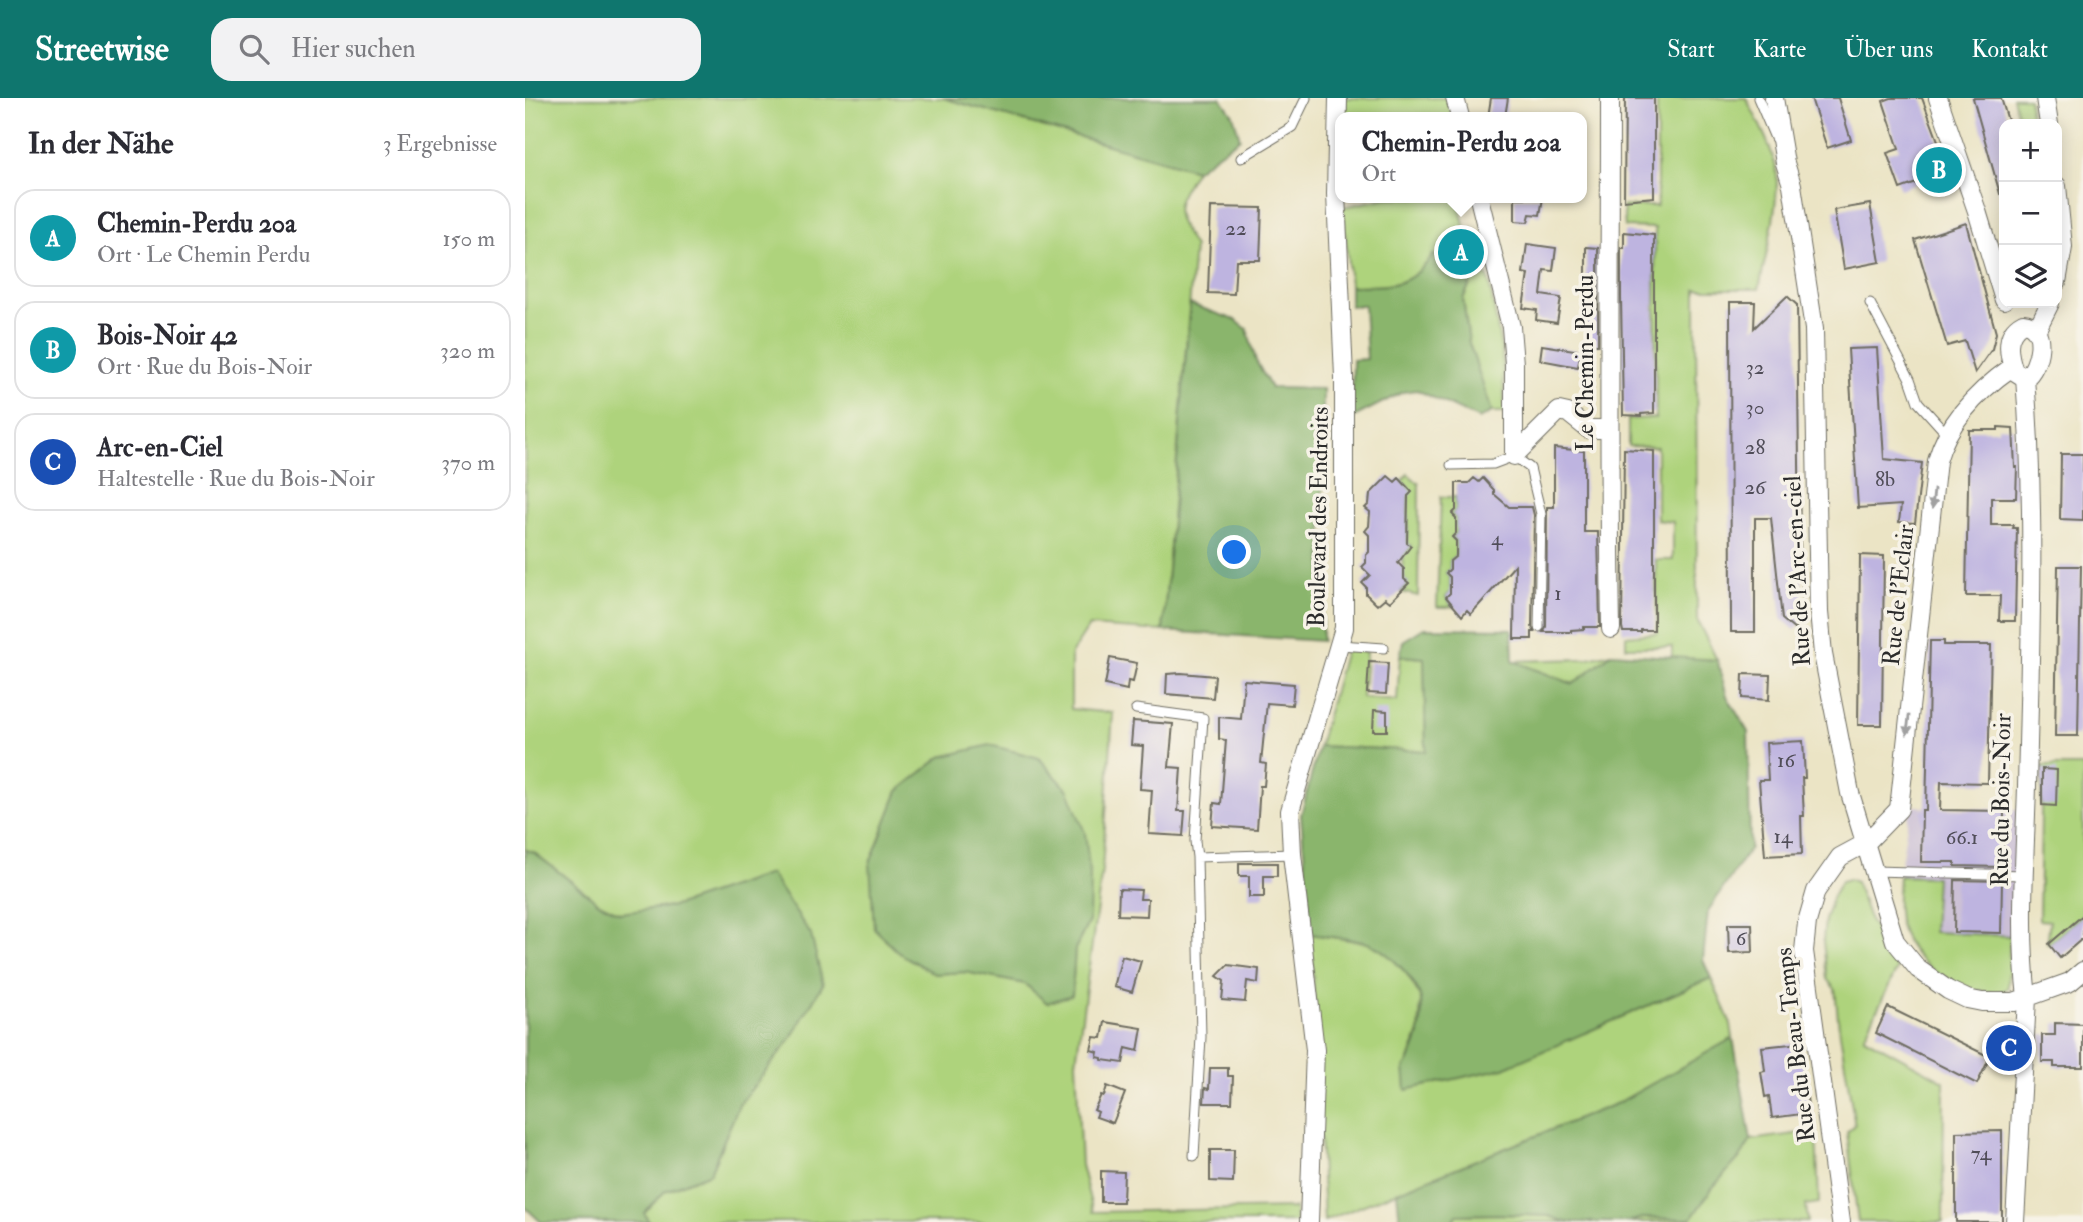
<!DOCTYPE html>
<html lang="de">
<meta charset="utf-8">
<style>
body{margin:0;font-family:"IM FELL Double Pica",serif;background:#f2f2f3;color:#2b2b33}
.controls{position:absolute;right:21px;top:21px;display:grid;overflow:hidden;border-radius:14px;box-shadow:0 4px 18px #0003}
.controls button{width:63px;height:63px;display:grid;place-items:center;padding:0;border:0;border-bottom:2px solid #e1e1e2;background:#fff;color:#2b2b33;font:35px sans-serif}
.you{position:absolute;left:710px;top:455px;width:24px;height:24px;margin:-18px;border:5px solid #fff;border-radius:50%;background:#1a73e8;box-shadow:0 0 0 10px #1a73e833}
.badge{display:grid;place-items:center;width:46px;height:46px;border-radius:50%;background:#0f766e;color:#fff;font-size:23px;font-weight:700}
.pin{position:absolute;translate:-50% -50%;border:4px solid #fff;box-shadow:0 2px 7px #0006}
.popup{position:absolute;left:810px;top:14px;width:252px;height:91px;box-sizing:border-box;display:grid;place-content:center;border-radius:14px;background:#fff;filter:drop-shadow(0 2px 5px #0005);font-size:23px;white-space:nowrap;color:#7c7c81}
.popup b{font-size:26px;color:#2b2b33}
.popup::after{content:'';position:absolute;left:50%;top:100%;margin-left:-14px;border:14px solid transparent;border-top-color:#fff}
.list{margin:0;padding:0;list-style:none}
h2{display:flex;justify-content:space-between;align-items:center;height:91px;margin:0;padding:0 28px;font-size:30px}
h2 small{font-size:23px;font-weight:400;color:#7c7c81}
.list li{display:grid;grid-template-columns:46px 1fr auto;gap:21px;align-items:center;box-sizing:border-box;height:98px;margin:0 14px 14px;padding:0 14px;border:2px solid #e1e1e2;border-radius:21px}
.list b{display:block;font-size:26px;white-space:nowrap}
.list p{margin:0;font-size:23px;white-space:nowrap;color:#7c7c81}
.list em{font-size:23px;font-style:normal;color:#7c7c81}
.icon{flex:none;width:38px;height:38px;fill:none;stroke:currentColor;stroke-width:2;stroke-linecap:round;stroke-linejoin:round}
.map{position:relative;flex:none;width:1558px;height:1124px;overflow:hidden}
header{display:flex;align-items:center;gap:42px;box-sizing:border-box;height:98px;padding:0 35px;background:#0f766e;color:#fff}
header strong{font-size:33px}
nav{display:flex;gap:38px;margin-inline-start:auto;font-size:24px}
.search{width:490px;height:63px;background:#f2f2f3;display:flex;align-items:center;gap:18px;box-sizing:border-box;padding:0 24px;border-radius:21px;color:#7c7c81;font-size:26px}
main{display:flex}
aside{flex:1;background:#fff}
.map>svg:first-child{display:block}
.industrial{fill:#cbbfd5}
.green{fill:#aed37c;stroke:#6c7f54;stroke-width:2;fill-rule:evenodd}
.forest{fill:#8ab56c;stroke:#5a704c;stroke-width:2}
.building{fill:#beb4e0}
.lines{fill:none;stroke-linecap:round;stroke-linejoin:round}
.service-casing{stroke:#6e6c61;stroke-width:11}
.minor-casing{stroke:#6e6c61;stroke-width:20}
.service{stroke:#fff;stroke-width:9}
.minor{stroke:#fff;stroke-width:18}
.oneway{fill:#a0a0a0}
.labels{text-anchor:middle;stroke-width:7;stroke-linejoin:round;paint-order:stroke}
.number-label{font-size:21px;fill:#504d58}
.street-label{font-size:24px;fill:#2b2b2b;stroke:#f7f3e8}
</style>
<header>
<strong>Streetwise</strong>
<div class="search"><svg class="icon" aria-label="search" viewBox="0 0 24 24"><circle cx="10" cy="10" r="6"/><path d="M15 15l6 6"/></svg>Hier suchen</div>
<nav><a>Start</a><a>Karte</a><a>Über uns</a><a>Kontakt</a></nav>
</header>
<main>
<aside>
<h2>In der Nähe<small>3 Ergebnisse</small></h2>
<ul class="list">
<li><span class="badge" style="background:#0f9aa8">A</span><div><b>Chemin-Perdu 20a</b><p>Ort · Le Chemin Perdu</p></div><em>150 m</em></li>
<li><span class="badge" style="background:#0f9aa8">B</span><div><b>Bois-Noir 42</b><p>Ort · Rue du Bois-Noir</p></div><em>320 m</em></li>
<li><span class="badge" style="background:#1a4fb4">C</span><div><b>Arc-en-Ciel</b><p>Haltestelle · Rue du Bois-Noir</p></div><em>370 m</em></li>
</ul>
</aside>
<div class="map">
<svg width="1558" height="1124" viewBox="0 0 1558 1124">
<rect width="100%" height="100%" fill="#f7f3e8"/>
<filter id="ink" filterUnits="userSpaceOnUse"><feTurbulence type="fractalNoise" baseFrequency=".0143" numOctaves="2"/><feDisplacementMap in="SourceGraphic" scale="14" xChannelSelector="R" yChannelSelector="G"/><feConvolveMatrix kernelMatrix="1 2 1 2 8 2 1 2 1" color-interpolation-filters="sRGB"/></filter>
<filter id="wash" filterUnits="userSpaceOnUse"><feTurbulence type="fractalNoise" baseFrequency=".00686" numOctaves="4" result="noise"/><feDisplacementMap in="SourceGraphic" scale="28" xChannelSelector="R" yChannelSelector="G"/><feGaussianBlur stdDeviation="1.57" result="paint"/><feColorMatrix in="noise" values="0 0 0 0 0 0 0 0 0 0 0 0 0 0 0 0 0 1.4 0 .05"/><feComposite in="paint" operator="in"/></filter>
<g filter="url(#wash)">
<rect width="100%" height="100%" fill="#ebe4c5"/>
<path class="industrial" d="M1385,708L1493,712L1491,838L1408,835L1411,779L1374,778Z"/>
<path class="green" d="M0,0H418L671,72C648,110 645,110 669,149L638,533L564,528L546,556V611L588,615L577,772L551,964L556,1067L568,1114L770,1110L771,1124H124L119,1115L140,1093L185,1075L214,1007L264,943L298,886L245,776L150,808L95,815L74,805L8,754L0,752ZM416,659L564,823L550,851L547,897L522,905L500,886L440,874L410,876L345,765L373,693Z
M819,0H922L928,19H818Z
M1132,0H1221C1231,19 1252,58 1252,80C1252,116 1241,155 1234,191H1171L1172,522L1192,562L1147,560V549H1101V538L1132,535L1131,462H1148V424L1132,422V349L1103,348V321L1131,320L1130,130L1100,129L1098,108H1132Z
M1488,0H1504L1507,26H1495Z
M861,100H933L943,145L932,141L915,159L908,157C883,192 864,187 825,188L818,109Z
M949,177L963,178L977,254L980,314H967L944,245L938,201Z
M883,376L894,386L893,498L876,494L883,485L879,481L877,458L886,448L882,445L883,390L877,383Z
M916,399H931V412L927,416L931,420V435L927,439L931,443V458L925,463V471L921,475L925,479V495L921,499L928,509H912Z
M820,552L841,554L837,600L872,603L875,558L899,560L901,653L794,648Z
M1087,555L1048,586L988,563L1059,561Z
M1517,668H1558V817L1524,846H1522L1525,823L1514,822Z
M1374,778L1411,779L1408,834L1485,838L1483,890C1476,896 1470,895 1462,894C1430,890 1393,869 1379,838C1370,819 1373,798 1374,778Z
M1324,781L1331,784L1343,818L1372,871L1339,939L1419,983L1418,1124H1333L1322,1034L1330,1027L1314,930L1310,891L1302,881L1298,843L1300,822L1307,800L1316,783Z
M786,836L844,845L863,856L882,876L896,900L894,933L884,962L1060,935L1186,880L1206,926L1208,940L1093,1005L799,1123Z
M1291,1033L1294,1105L1281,1107L1283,1124H1102L1117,1120L1166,1121L1188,1089L1217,1057L1226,1042Z
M973,1116L1025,1118L1041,1124H927L932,1117Z"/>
<path class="forest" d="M418,0H696L708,17L715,40L671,72Z
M908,157L932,165L949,177L938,201L944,245L967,314L954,321L892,292L878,294L827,320L828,262L842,261L839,208H825V188C864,187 883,192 908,157Z
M665,206L710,222L722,231L731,263L746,290L798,291L797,543L638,533Z
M899,530L987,531L988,563L1048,586L1087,555L1192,562L1202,598L1223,634L1225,750L1183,813L1178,862L1186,880L979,970L881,992L879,970C892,953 899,923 896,902C893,883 863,853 845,846C833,841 801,839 786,836L776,717L794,648L901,653L899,560L875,558L878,543Z
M465,647L514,660L543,692L560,735L565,777L564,823L550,851L547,897L522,905L500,886L440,874L410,876L374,855L349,830L345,765L373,693L416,659Z
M0,752L8,754L74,805L95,815L150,808L245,776L286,837L298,886L264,943L214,1007L185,1075L140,1093L119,1115L124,1124H16L0,1109Z
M1208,940L1226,1042L1217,1057L1188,1089L1166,1121L1117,1120L1102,1124H1041L1024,1118L973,1116L932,1117L927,1124H875L872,1094L1093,1005Z"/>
<g id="blocks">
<path class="building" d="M966,0H983L980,19H963Z
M1100,0H1129V99L1099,102Z
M1286,0H1313L1326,42L1302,50Z
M1366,0H1397L1426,78L1410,84L1408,79L1375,91L1362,55L1374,51L1358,3Z
M1448,0H1476L1484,26H1479V96H1475Z
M990,100H1018L1015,117L1005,116L1003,124L990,123Z
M1345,106L1355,164L1319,171L1309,112Z
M686,109L737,110L735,162H711L709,196L683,195Z
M1441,125L1471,235L1467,251L1450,275L1440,243L1422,248L1390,142Z
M1099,134L1129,137V315L1116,316V318L1098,317L1096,199V150H1099Z
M1002,146L1031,150L1028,173L1019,172L1016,197L1036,200L1032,225L1011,222L1012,212L998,210L1003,176L998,175Z
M1061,149L1073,150V247H1061Z
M1262,198L1272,207L1275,443L1279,521L1270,532L1257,521L1246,420H1230V534H1206L1205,204H1230L1229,230Z
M1017,247L1056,253L1053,269L1015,262Z
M1352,250L1359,361L1397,365L1390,425L1374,424L1376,407L1333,410L1323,251Z
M1473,329L1488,330L1490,369H1492L1491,400H1466V427H1489L1488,430H1492L1490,523H1474L1475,498H1441L1444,332H1473Z
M1029,350L1059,353V434H1073L1075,529H1059V531L1046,532V534H1018L1021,529L1022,409H1029Z
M1099,351L1129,353V532H1116V534H1098L1097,529Z
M1536,356H1558V422L1535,421Z
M863,378L870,384L874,380L887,394L883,398L882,445L886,448L873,465L879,471V481L884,485L865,504L860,500L852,507L841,496V489L837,485L845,477L837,469L841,465V457L844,454V437L840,433L844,428L845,414L840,410L844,406L845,396Z
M949,380L954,384L958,380L969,392V396L984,409H1007L1009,417L1007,529L1010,534H1007V541H989L990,467L946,516L942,512L937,518L921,499L925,495V479L921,475L925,471V463L931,458V443L927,439L931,435V420L927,416L931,412V385H944Z
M1335,457L1359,458L1357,627H1333Z
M1533,468H1556L1553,638H1530Z
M1405,543H1419V547H1466L1463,685L1416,684L1415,712L1479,713L1478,769L1430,768V764H1396L1397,712H1401Z
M585,560L612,565L608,584L603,583L602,592L580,587Z
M844,564L863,565L861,596L842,595Z
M656,575L690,578L688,600L641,596L642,576Z
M1218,576L1245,577L1244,602L1217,600Z
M719,582L769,586L767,607L742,605L736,665L741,666L739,688H735L732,731L687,728L689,705L696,706L701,642L694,641V619L716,621Z
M849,612L862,613V633H848Z
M608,623L648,626L644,669L656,670L653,713H660L658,738L624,736L627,692L615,691L618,648L606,647Z
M1278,643L1280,680H1277L1279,718H1276L1277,756L1240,758L1234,682H1243L1241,645Z
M1517,671L1532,672L1531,708L1517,707Z
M714,765H752V778H739V799H724V778H714Z
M1430,782L1477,783L1476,835L1429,834Z
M594,791L616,792L615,801H623L622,818L593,817Z
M1558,817V840L1535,860L1524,846Z
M1203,826H1227L1228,854L1204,855Z
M597,858L616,863L607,894L589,889Z
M703,867L734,871L733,885L722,883L720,904L697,902L699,883L692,878Z
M1363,909L1465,959L1452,986L1351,935Z
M580,924L617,930L613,953L601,950L598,965L577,962V960L572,959L573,954L566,952L569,939L577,940Z
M1530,925L1558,926V969H1529V964H1517V937H1530Z
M1275,945L1284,1015L1247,1020L1244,998L1240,999L1236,974L1240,973L1237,949Z
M685,970H703V978H708L707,1005H679L680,990L684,991Z
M582,988L600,995L588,1025L571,1019L573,1014L569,1012L576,997L579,998Z
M1477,1033V1124H1431V1034Z
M685,1052H709L708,1084L685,1083Z
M576,1073L599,1074L598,1104H576Z"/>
</g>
</g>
<g filter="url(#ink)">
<use href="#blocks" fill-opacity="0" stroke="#6e6c61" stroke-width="2"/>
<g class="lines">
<defs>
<path id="service" d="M1233,0L1250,40
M716,60L767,29L781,0
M1345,205L1385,281L1393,304L1421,335
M926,367L968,366L989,358L1005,370L1016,416L1014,529
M815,547L859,550
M611,611L678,620L670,743L672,759L676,939L669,1058
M672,759L767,756
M1349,773L1499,777"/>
<path id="minor" d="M930,0L935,19
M1085,0C1085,177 1083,354 1086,531
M1249,0L1260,65L1267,87L1289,231L1294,514L1298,556L1325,695L1370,843L1393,871L1423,892L1442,901L1457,904H1489L1545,884L1558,873
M1413,0L1452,113L1479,202
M1520,0L1524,26
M1532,88L1538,149L1532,184
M954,100L986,229L989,266V358
M1498,225C1524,227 1515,270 1500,280L1489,273C1483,256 1479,235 1498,225Z
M1512,231L1525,205
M989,358L1034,313L1043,315L1063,331H1083
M784,1124L790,952L767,756L765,713L819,530V279L811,96L813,0
M1316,1124L1279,853L1282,824L1291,793L1315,759L1341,745L1374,711L1412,363C1423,323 1453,293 1487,269
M1490,1124L1502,900C1494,830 1500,759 1502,688C1505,553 1511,416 1500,280"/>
</defs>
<use href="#service" class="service-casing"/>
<use href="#minor" class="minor-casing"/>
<use href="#service" class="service"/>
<use href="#minor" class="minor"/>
</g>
<defs><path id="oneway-solid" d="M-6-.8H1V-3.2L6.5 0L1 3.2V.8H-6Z" transform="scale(1.75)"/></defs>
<g class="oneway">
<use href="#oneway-solid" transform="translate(1408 401) rotate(96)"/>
<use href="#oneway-solid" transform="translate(1383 627) rotate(96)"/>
</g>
</g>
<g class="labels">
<g class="number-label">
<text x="711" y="137">22</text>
<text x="1230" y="276">32</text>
<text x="1230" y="316">30</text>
<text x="1230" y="356">28</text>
<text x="1360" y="388">8b</text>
<text x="1230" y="396">26</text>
<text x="972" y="447">4</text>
<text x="1033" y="502">1</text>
<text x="1261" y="669">16</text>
<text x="1258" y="745">14</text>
<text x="1437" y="746">66.1</text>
<text x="1216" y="847">6</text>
<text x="1456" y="1062">74</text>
</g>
<g class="street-label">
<text transform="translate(1060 265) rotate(-90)" y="8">Le Chemin-Perdu</text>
<text transform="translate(793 419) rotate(-89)" y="8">Boulevard des Endroits</text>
<text transform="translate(1272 473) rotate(-93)" y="8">Rue de l'Arc-en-ciel</text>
<text transform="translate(1373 497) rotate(-84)" y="8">Rue de l'Eclair</text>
<text transform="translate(1476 702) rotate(-89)" y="8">Rue du Bois-Noir</text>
<text transform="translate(1270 947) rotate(-97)" y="8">Rue du Beau-Temps</text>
</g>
</g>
</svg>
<div class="controls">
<button>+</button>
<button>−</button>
<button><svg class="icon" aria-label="layers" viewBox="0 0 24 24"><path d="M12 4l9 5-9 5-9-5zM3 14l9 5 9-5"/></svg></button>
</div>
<div class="you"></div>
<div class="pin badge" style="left:936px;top:154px;background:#0f9aa8">A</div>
<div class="popup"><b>Chemin-Perdu 20a</b>Ort</div>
<div class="pin badge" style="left:1414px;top:72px;background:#0f9aa8">B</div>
<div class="pin badge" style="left:1484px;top:950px;background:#1a4fb4">C</div>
</div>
</main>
